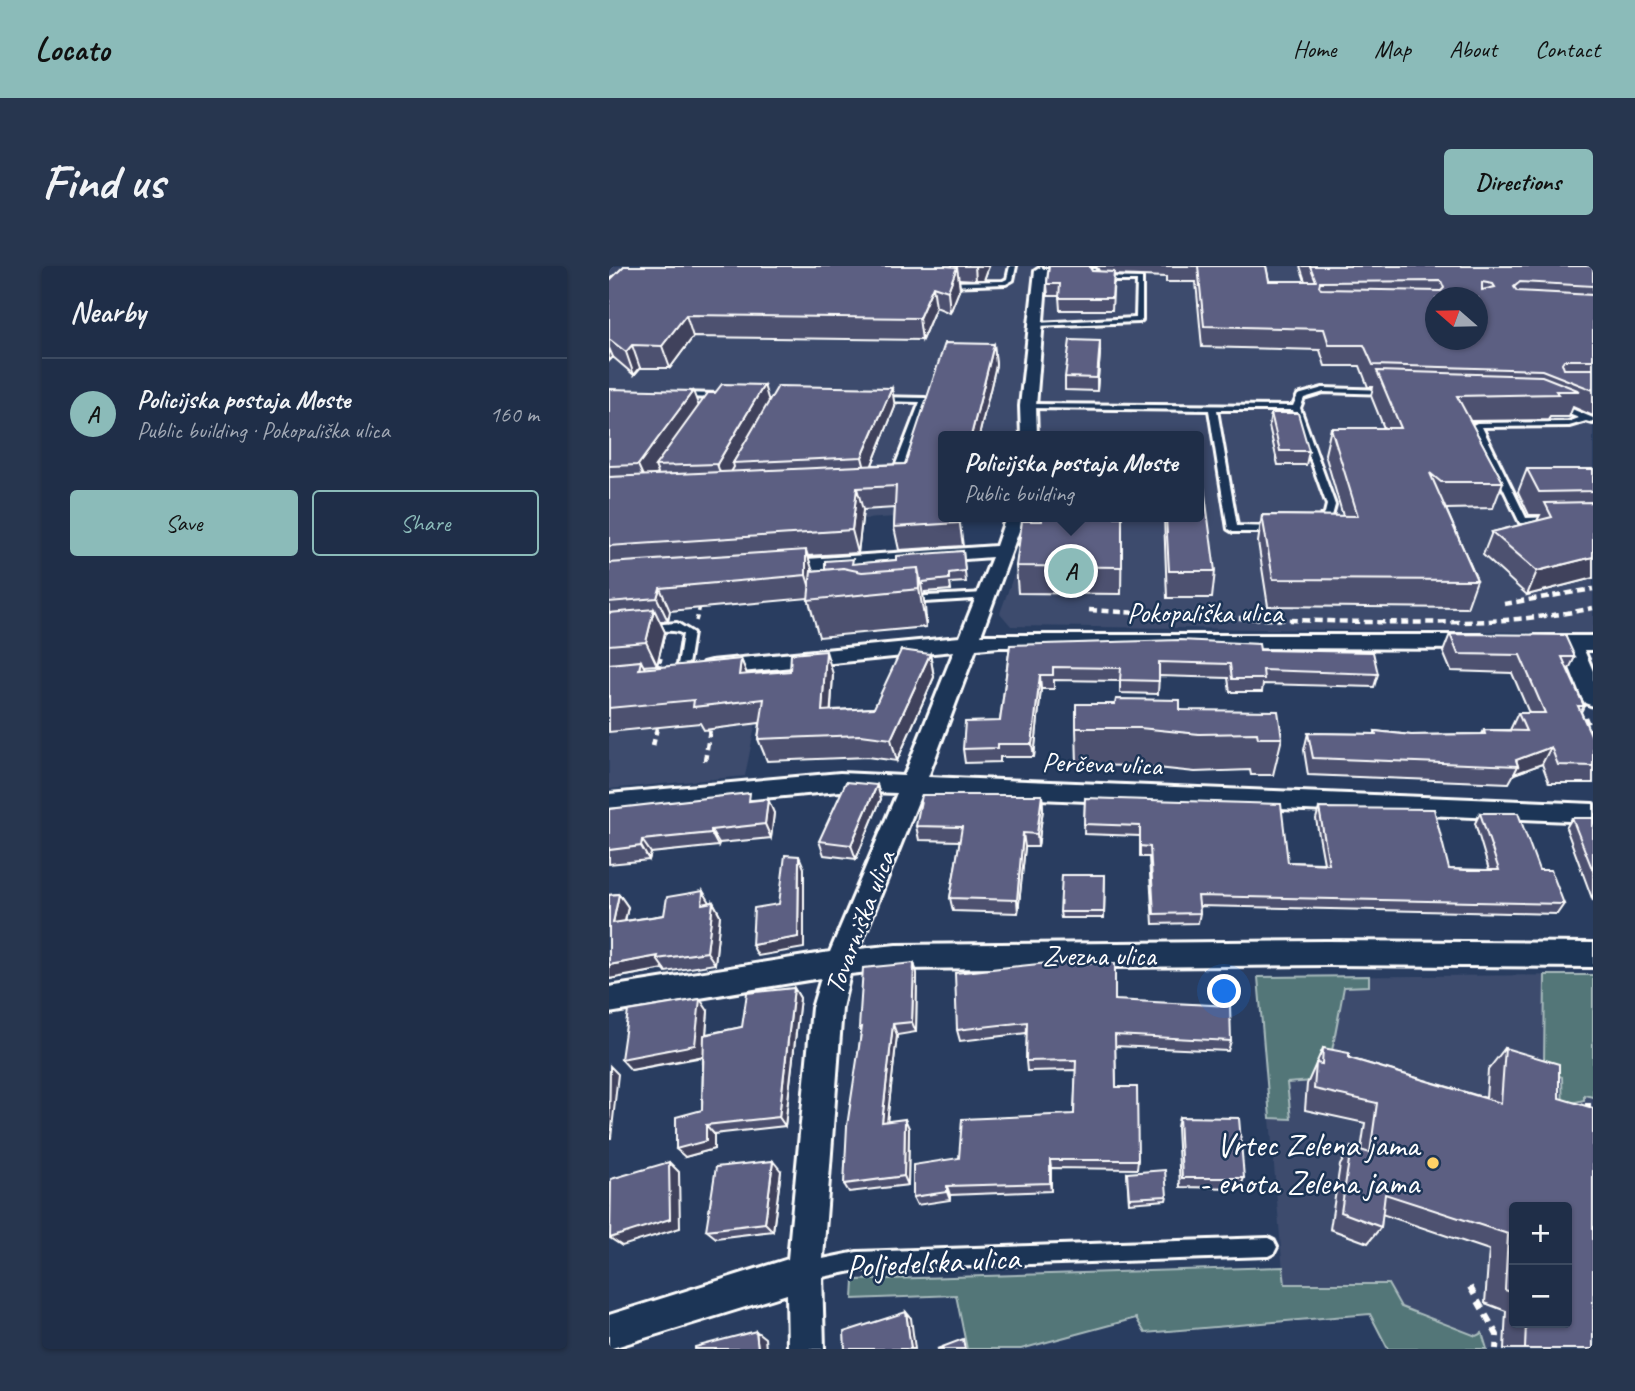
<!DOCTYPE html>
<meta charset="utf-8">
<style>
body{margin:0;font-family:Caveat,sans-serif;background:#27364f;color:#f1f3f6}
.controls{position:absolute;right:21px;bottom:21px;display:grid;overflow:hidden;border-radius:7px;box-shadow:0 2px 5px #0004}
.controls button{width:63px;height:63px;display:grid;place-items:center;padding:0;border:0;border-bottom:2px solid #3c4a60;background:#1f2e48;color:#f1f3f6;font:35px sans-serif}
.compass{position:absolute;left:816px;top:21px;width:63px;height:63px;border-radius:50%;background:#1f2e48;box-shadow:0 2px 5px #0004;rotate:290deg}
.you{position:absolute;left:616px;top:726px;width:24px;height:24px;margin:-18px;border:5px solid #fff;border-radius:50%;background:#1a73e8;box-shadow:0 0 0 10px #1a73e833}
.badge{display:grid;place-items:center;width:46px;height:46px;border-radius:50%;background:#8bbbb9;color:#111;font-size:23px;font-weight:700}
.pin{position:absolute;translate:-50% -50%;border:4px solid #fff;box-shadow:0 2px 7px #0006}
.popup{position:absolute;left:329px;top:165px;width:266px;height:91px;box-sizing:border-box;display:grid;place-content:center;border-radius:7px;background:#1f2e48;filter:drop-shadow(0 2px 5px #0005);font-size:23px;white-space:nowrap;color:#a1a8b4}
.popup b{font-size:26px;color:#f1f3f6}
.popup::after{content:'';position:absolute;left:50%;top:100%;margin-left:-14px;border:14px solid transparent;border-top-color:#1f2e48}
.list{margin:0;padding:0;list-style:none}
h2{display:flex;justify-content:space-between;align-items:center;height:91px;margin:0;padding:0 28px;font-size:30px}
h2 small{font-size:23px;font-weight:400;color:#a1a8b4}
.list li{display:grid;grid-template-columns:46px 1fr auto;gap:21px;align-items:center;box-sizing:border-box;height:112px;padding:0 28px;border-top:2px solid #3c4a60}
.list b{display:block;font-size:26px;white-space:nowrap}
.list p{margin:0;font-size:23px;white-space:nowrap;color:#a1a8b4}
.list em{font-size:23px;font-style:normal;color:#a1a8b4}
.actions{display:flex;gap:14px;padding:21px 28px}
.actions a{flex:1;padding:16px 0;border:2px solid #8bbbb9;border-radius:7px;text-align:center;font-size:24px;color:#8bbbb9}
.actions .main{background:#8bbbb9;color:#111}
.map{position:relative;flex:none;width:984px;height:1083px;overflow:hidden;border-radius:7px}
header{display:flex;align-items:center;gap:42px;box-sizing:border-box;height:98px;padding:0 35px;background:#8bbbb9;color:#111}
header strong{font-size:33px}
nav{display:flex;gap:38px;margin-inline-start:auto;font-size:24px}
.intro{display:flex;align-items:center;justify-content:space-between;box-sizing:border-box;height:168px;padding:0 42px}
h1{margin:0;font-size:49px}
.button{padding:18px 32px;border-radius:7px;background:#8bbbb9;color:#111;font-size:24px;font-weight:700}
main{display:flex;gap:42px;padding:0 42px}
aside{flex:1;background:#1f2e48;border-radius:7px;box-shadow:0 2px 5px #0004}
.map>svg:first-child{display:block}
.built{fill:#3c4b6d;fill-rule:evenodd}
.green{fill:#527678;stroke:#a8babc;stroke-width:2}
.lines{fill:none;stroke-linecap:round;stroke-linejoin:round}
.service-casing{stroke:#fff;stroke-width:6}
.minor-casing{stroke:#fff;stroke-width:6}
.path-far2{stroke:#fff;stroke-width:3.5;stroke-dasharray:5 4.5;stroke-linecap:butt}
.path-far1{stroke:#fff;stroke-width:4.5;stroke-dasharray:7 5;stroke-linecap:butt}
.path{stroke:#fff;stroke-width:6;stroke-dasharray:9 7;stroke-linecap:butt}
.service{fill:#1d3557;fill-rule:evenodd}
.minor{fill:#1d3557;fill-rule:evenodd}
.rail{stroke:#fff;stroke-width:4.5;stroke-dasharray:8 4.5;stroke-linecap:butt}
.wall{fill:#4e5170;stroke:#fff;stroke-width:2;fill-rule:evenodd}
.shaded-wall{fill:#40425b;stroke:#fff;stroke-width:2}
.building{fill:#5b5e82;stroke:#fff;stroke-width:2;fill-rule:evenodd}
.poi-dot{fill:#ffd166;stroke:#1d3557;stroke-width:2.5}
.labels{text-anchor:middle;stroke-width:5;stroke-linejoin:round;paint-order:stroke}
.street-label{font-size:28px;fill:#fff;stroke:#1d3557}
.near-poi-label{font-size:33px;fill:#fff;stroke:#1d3557;text-anchor:end}
.near-street-label{font-size:33px;fill:#fff;stroke:#1d3557}
</style>
<header>
<strong>Locato</strong>
<nav><a>Home</a><a>Map</a><a>About</a><a>Contact</a></nav>
</header>
<div class="intro"><h1>Find us</h1><a class="button">Directions</a></div>
<main>
<aside>
<h2>Nearby<small></small></h2>
<ul class="list">
<li><span class="badge">A</span><div><b>Policijska postaja Moste</b><p>Public building · Pokopališka ulica</p></div><em>160 m</em></li>
</ul>
<div class="actions"><a class="main">Save</a><a>Share</a></div>
</aside>
<div class="map">
<svg width="984" height="1083" viewBox="0 0 984 1083">
<rect width="100%" height="100%" fill="#293d60"/>
<filter id="ink" filterUnits="userSpaceOnUse"><feTurbulence type="fractalNoise" baseFrequency=".0143" numOctaves="2"/><feDisplacementMap in="SourceGraphic" scale="14" xChannelSelector="R" yChannelSelector="G"/><feConvolveMatrix kernelMatrix="1 2 1 2 8 2 1 2 1" color-interpolation-filters="sRGB"/></filter>
<g filter="url(#ink)">
<path class="built" d="M3,0H984V367L402,360L391,347L424,256L413,251H590V170H334V248L0,269V2ZM827,32H869V74H827Z
M0,425L152,430L136,510L0,523Z
M984,709V1083H814L779,1018H675L649,711ZM905,941H958V1057H905Z"/>
<path class="green" d="M936,709H984V831L975,829V834L963,837L954,845L953,811L942,807L935,799Z
M760,710V720L735,721L719,806L704,815L678,817L682,853L661,852L649,711Z
M674,1001L676,1018H779L792,1041L867,1070L873,1067L878,1083H779L761,1048L536,1067L527,1052L412,1083H358L347,1029L244,1033L245,1014Z"/>
<g class="lines">
<defs>
<path id="service" d="M401,0H407L404,14L397,18L337,20L334,18L337,16L394,15L398,13Z
M432,3H485L488,5V11L533,12V54L530,56L425,60V58L427,57L527,52L528,15H485L482,13V7L430,6Z
M714,122L778,124L782,126L778,128L715,126L695,132L691,142L726,239L723,250L707,261L702,258L716,247L718,239L684,144H608L628,260L668,261L670,263L665,266H624L619,263L600,144L419,142L415,140L419,138L684,140L689,129Z
M67,127L112,128L116,130L112,132L70,131L66,129Z
M267,131L316,132L320,134L290,211L286,214L282,211L311,136L270,135H267Z
M945,138H951L984,152V157L977,155L960,160L873,161L917,252L945,251L949,254L945,257H911L864,159L868,157L959,156L970,152L945,142Z
M377,327L382,330L380,332L299,337L294,334L299,331Z
M68,357L84,367L78,405L73,409L68,405L74,368C61,360 46,370 35,362L40,359Z
M659,972L665,975L668,981L665,987L659,990L248,1004L199,1014L193,1011L190,1005L193,999L199,996L248,986Z"/>
<path id="minor" d="M432,1L438,5L427,140L428,170H412L411,140L426,5Z
M397,251H415L372,369H872L879,371L882,376L879,381L872,383L390,381L367,383L319,511L984,538V556L312,528L250,683L287,679L718,675L984,677V701L718,699L287,703L241,708L233,742L213,1005L215,1083H179L178,1028L0,1083V1049L179,993L203,742L212,712L0,747V721L221,686L288,527L231,525L0,546V528L231,507L295,510L345,385L102,409L94,407L91,402L94,397L102,395L351,371L383,291L169,307L159,301L169,295L387,280Z
M926,370H984V384H975L984,405V440L976,437L973,432L954,384L919,382L916,377L919,372Z"/>
</defs>
<use href="#service" class="service-casing"/>
<use href="#minor" class="minor-casing"/>
<path class="path-far2" d="M87,355L92,337
M51,396L52,392"/>
<path class="path-far1" d="M49,405L51,395
M976,451L984,471
M44,480L48,462
M96,495L101,463"/>
<path class="path" d="M979,846V836L984,837
M861,1021L888,1069L887,1083"/>
<use href="#service" class="service"/>
<use href="#minor" class="minor"/>
<path class="rail" d="M895,338L984,323
M480,344C572,350 664,354 756,356C833,357 909,358 984,342"/>
</g>
<path class="wall" d="M15,0H380L375,14H367L350,13L351,22L341,47L327,41L313,74L84,71L61,102H31L25,109L4,91L0,95V15Z
M440,0H657L660,15H696L691,0H984V150L964,141L960,151H941L939,154L861,155L894,216L884,242L837,243L868,314L858,342L659,340L649,276L653,249L734,250L716,188L722,162H775L762,130L764,121H759L751,100H716L711,84L593,81L587,16H557V11L505,9L503,44H451L450,30H439L438,18ZM481,0H485L489,3L490,5H483Z
M385,78L387,99L370,170H334L350,251L354,280L290,284L285,261L286,242L254,244L249,287L199,290L203,305L216,304L245,298L287,294L354,285L357,316L341,317L342,324L316,326V329H314L316,340L317,361L210,371L199,332L61,345L59,355L51,356L56,366L48,399L34,400L36,403L132,393L138,408H224L222,444L265,442L321,388L325,411L288,495L259,491L158,495L149,473L151,457L95,464L91,457L0,466V123L90,141L160,136L286,141L263,199L296,198Z
M491,87L488,125L456,124V111Z
M662,147L700,185L697,199H669L660,160Z
M918,203H984V312L918,329L874,289L883,266L928,255L931,249H920L909,226Z
M513,251L512,328L409,327L407,300L433,255Z
M555,251H590L606,305L603,332H558Z
M841,368L966,391L959,405L975,440L972,446L984,473V517H940L933,498L905,508L900,517L699,509L695,484L699,467L766,468V465L802,469L873,468L875,464H901L909,447H920L903,407L842,405L834,386Z
M401,379L651,384L769,408L765,421L654,418L653,426H621L619,412L550,410L549,428L511,427V415L445,414V423H432L425,491H391V496L356,497L354,483L391,455Z
M571,444L673,472L664,509H642L641,504L586,506L529,500L468,499L467,462Z
M268,519L272,533L247,593L215,589L210,575Z
M433,529L434,543L429,581H416L409,647L344,645L341,632L351,575L310,574L307,560Z
M476,532L679,596L715,597L707,553L710,542L840,603L880,604L866,557L871,547L930,604L955,638L948,648L590,640L591,647L589,657L544,658L540,591H531V570L475,568Z
M144,534L165,547L162,572L110,577L109,580L42,587L40,594L0,598V543Z
M963,552H984V635L957,562Z
M496,609L495,652H452L451,646Z
M10,628L19,641L16,655L55,649L104,636L111,649L106,698L57,706L55,703L0,713V629Z
M305,697L308,708L307,766L288,769L278,855L300,862L299,919L240,926L235,918L252,766L250,762Z
M185,722L191,732L176,860L105,868V883L76,891L93,844L94,791L22,804L99,745L97,768L133,761Z
M506,734L622,775L619,785L506,780L507,821L529,894L528,903L442,902V925L341,929V934L308,939L304,931L350,892L465,848L467,804L418,805L417,795L418,767L351,775L348,764Z
M714,782L740,792L877,832L879,804L896,782L950,832L984,1083H895L897,1045L876,1037L880,984L773,948L772,961L759,977L721,963L731,899L742,881L752,884L756,857L696,844L698,818ZM905,941L958,1057H905Z
M570,851L635,912L631,922L571,921L568,861Z
M172,905L164,965L107,972L97,964Z
M518,907L558,930L557,934L520,937Z"/>
<path class="shaded-wall" d="M366,0H380L375,14H367Z
M348,1L351,22L341,47L339,25Z
M324,20L327,41L313,74L310,52Z
M77,49L84,71L61,102L53,80Z
M491,75V87L488,125V112Z
M385,78L387,99L370,170H362Z
M23,79L31,102L25,109L17,86Z
M0,82L4,91L0,95Z
M155,119L161,139L124,197L125,201L115,218L108,198Z
M283,122L286,141L258,211L253,191Z
M84,125L92,146L46,200L49,207L39,221L29,199Z
M248,222L254,244L249,287L243,264Z
M197,284L204,306V332L197,309Z
M984,291V312L918,329L928,305Z
M309,302L316,340L317,361L310,323Z
M51,322L61,345L59,355L48,332Z
M45,343L56,366L48,399L37,376Z
M217,385L224,408L220,467L213,445Z
M321,388L325,411L288,495L282,473Z
M132,393L141,416L130,409Z
M32,395L44,418L30,403Z
M431,409L432,423L425,491L423,478Z
M942,481L933,498L905,508L909,500L907,494Z
M268,519L272,533L247,593L242,579Z
M433,529L434,543L429,581L428,568Z
M159,533L165,547L162,572L156,558Z
M102,564L110,577L109,580L102,567Z
M414,567L416,581L409,647L408,634Z
M33,574L42,587L40,594L32,580Z
M190,590L195,602V682L149,690L143,679L189,671Z
M94,625L102,638H93Z
M10,628L19,641L13,669L4,657Z
M104,636L111,649L106,698L98,686Z
M49,690L48,693L55,703L0,713V699Z
M305,697L308,708L307,766L303,756Z
M185,722L191,732L176,860L170,851Z
M91,733L99,745L95,790L22,804L12,793Z
M284,758L288,769L277,865L273,856Z
M1,800L9,808L2,872H0Z
M296,853L300,862L299,919L295,910Z
M97,859L105,868V883L76,891L67,883Z
M441,894L442,902V925L441,917Z
M164,895L172,905L164,965L156,957Z
M60,896L70,906L71,962L13,980L1,972Z
M338,920L341,929V934L338,926Z
M297,1046L302,1052L306,1083H302Z
M147,1065L156,1072L157,1083H149Z"/>
<path class="building" d="M15,0H336L348,1L339,25L324,20L310,52L77,49L53,80L23,79L17,86L0,73V15Z
M440,0H480L483,5L505,6L503,32H450L451,18H438Z
M589,0H657L660,15H707L701,0H984V20L911,16L905,21L908,25L984,29V94H955L953,97L955,103H984V124L933,104L764,99L755,79H720L715,63L595,60ZM832,15L835,22L832,25L712,23L710,20L711,16ZM873,16L884,18L886,21L873,24ZM827,32H869V74H827Z
M461,74L491,75L488,112L456,111Z
M336,77L385,78L362,170H334V251H350V257L285,261L287,220L248,222L243,264L0,280V211L296,198Z
M768,105L933,110L971,125H947L949,128L848,130L894,216H832L821,207L868,314L664,313L653,249L749,250L722,162H792Z
M113,118L155,119L108,198L46,200L99,127H106Z
M169,120L283,122L253,191L124,197Z
M0,123L84,125L29,199L0,200Z
M662,147H689L700,185H671Z
M918,203H984V225L930,226Z
M590,221H595L606,305H560L557,251H590Z
M984,236V291L928,305L883,266L943,251L936,237Z
M433,251H513V301L407,300L413,255H433Z
M197,284V309L51,322L48,332L0,336V297Z
M354,285L356,305L340,307V313L314,316V318H312L309,302L253,306L234,302L216,304V295L244,293L243,298L287,294V290Z
M234,302L253,306L309,302L310,323L199,334L202,305Z
M45,343L37,376L0,379V347Z
M841,368L956,369L966,391H953L975,440H969L984,473V500L949,499L942,481L907,494L909,500L704,492L699,467L767,468L766,465L802,469L876,468L875,464L917,465L909,447H936L911,389L849,388Z
M571,374L650,378L651,384L764,386L769,408L654,404L655,413H623L621,398L550,396V415L511,414L512,402L444,401V409H431L423,478H389V482L354,483L356,456L391,455L401,379Z
M292,384L321,388L282,473L252,469L149,473L155,433L84,441L85,434L0,442V398L32,395L30,403L132,393L130,409L181,405L182,388L217,385L213,445L265,442Z
M507,433L571,434V444L669,445L673,472H649L648,467L590,468L531,462H467V438H506Z
M237,516L268,519L242,579L210,575Z
M141,527L140,535L159,533L156,558L102,564V567L33,574L32,580L0,584V543Z
M313,529H433L428,568L414,567L408,634L341,632L353,561L307,560Z
M476,532L672,538L679,596L720,598L710,542L825,543L840,603L856,604H890L871,547H909L930,604H942L955,638L589,630L591,647L545,648L541,581L531,580V560L475,558Z
M963,552H984V605Z
M176,589L190,590L189,671L143,679L145,642L170,638Z
M453,609H496L495,646H451Z
M94,625L93,638L104,636L98,686L48,693L49,690L0,699V629L10,628L4,657L55,649L58,631Z
M305,697L303,756L284,758L273,856L296,853L295,910L235,918L238,860L253,761L250,762L254,702Z
M439,697H506V734L621,740L622,775L506,769L507,821H528L529,894H441V917L338,920V926L304,931V899L350,892L353,853L465,848L467,794L417,795L418,756L348,764L346,707Z
M185,722L170,851L97,859V875L67,883V851L93,844L95,769L133,761L138,727Z
M91,733L86,779L12,793L19,745Z
M714,782L740,787V792L892,837L896,782L950,798V832L984,842V1083H916L917,1057H958V941H905V1027L896,1024L899,968L776,928L772,961L732,946L742,881L761,887L768,837L705,823L707,797L713,798Z
M570,851L630,852L635,912H573Z
M164,895L156,957L97,964L107,901Z
M60,896L61,953L1,972L2,913Z
M556,904L558,930L520,932L518,907Z
M297,1046L302,1083H236L235,1066Z
M147,1065L149,1083H86V1081Z
M354,1073L356,1083H328Z"/>
</g>
<circle class="poi-dot" cx="824" cy="897" r="7"/>
<g class="labels">
<g class="street-label">
<text x="596" y="356">Pokopališka ulica</text>
<text transform="translate(493 497) rotate(2)" y="10">Perčeva ulica</text>
<text transform="translate(250 656) rotate(-69)" y="10">Tovarniška ulica</text>
<text x="490" y="699">Zvezna ulica</text>
</g>
<g class="near-poi-label">
<text x="810" y="890">Vrtec Zelena jama<tspan x="810" dy="38">- enota Zelena jama</tspan></text>
</g>
<g class="near-street-label">
<text transform="translate(324 995) rotate(-3)" y="12">Poljedelska ulica</text>
</g>
</g>
</svg>
<div class="controls">
<button>+</button>
<button>−</button>
</div>
<svg class="compass" viewBox="-18 -18 36 36"><path d="M0-13l5 13h-10z" fill="#e53935"/><path d="M0 13l5-13h-10z" fill="#a1a8b4"/></svg>
<div class="you"></div>
<div class="pin badge" style="left:462px;top:305px">A</div>
<div class="popup"><b>Policijska postaja Moste</b>Public building</div>
</div>
</main>
